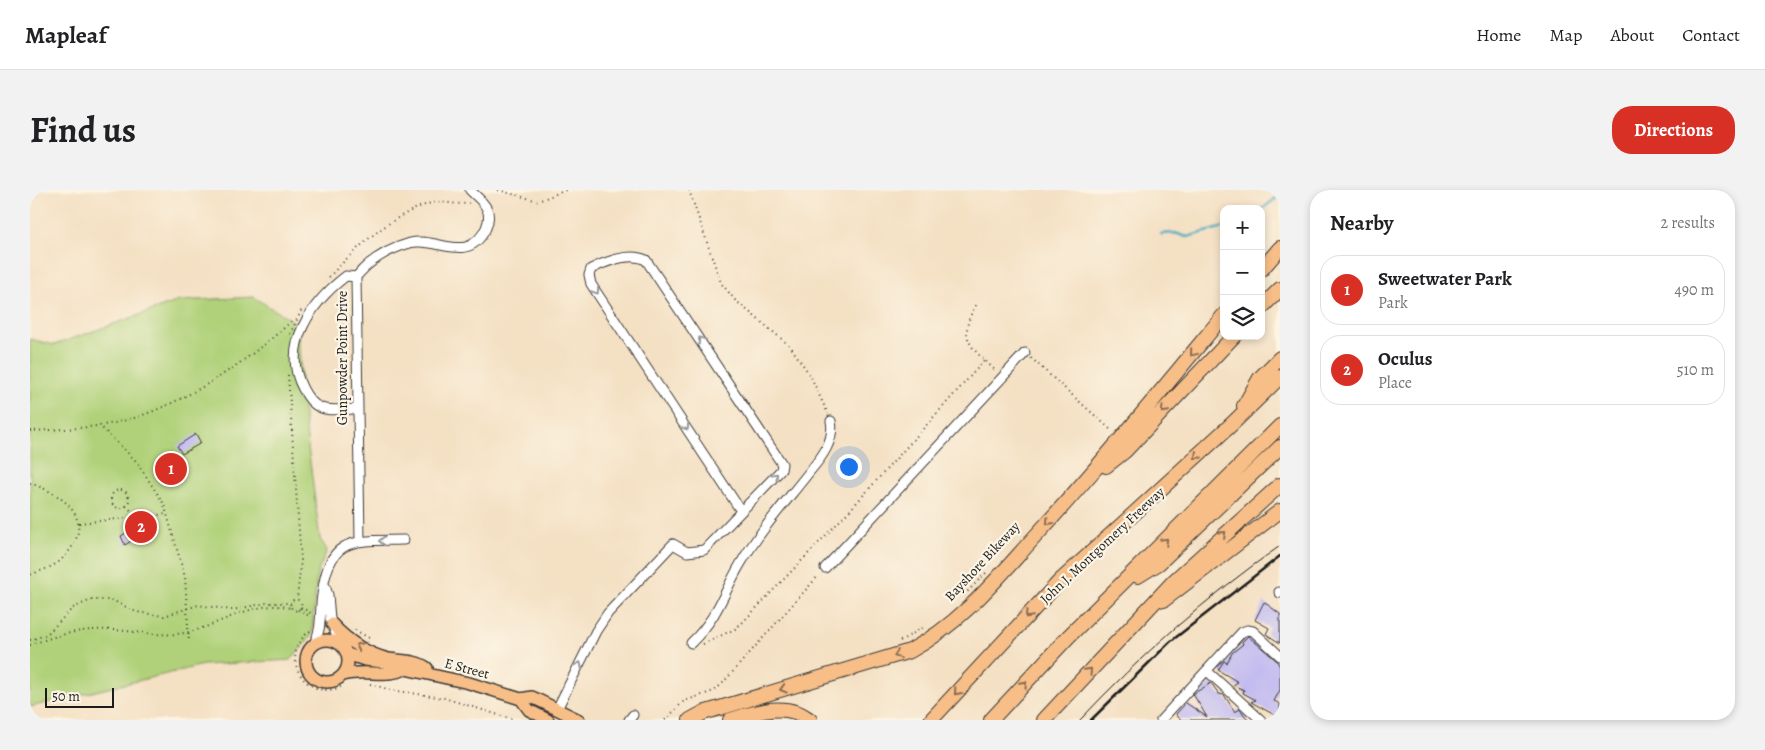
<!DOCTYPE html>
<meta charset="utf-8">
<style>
body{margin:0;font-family:Alegreya,serif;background:#f2f2f2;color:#202124}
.controls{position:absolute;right:15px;top:15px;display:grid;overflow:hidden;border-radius:10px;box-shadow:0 2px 8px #0003}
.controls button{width:45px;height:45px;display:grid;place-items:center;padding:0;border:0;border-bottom:1px solid #e0e0e0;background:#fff;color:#202124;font:25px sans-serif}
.scale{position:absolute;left:15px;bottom:12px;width:69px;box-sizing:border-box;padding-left:5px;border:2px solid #1c1c1c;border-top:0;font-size:14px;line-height:18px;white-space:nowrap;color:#1c1c1c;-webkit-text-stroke:4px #fcf5e5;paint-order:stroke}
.you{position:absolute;left:818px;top:276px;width:18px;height:18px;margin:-12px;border:4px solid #fff;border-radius:50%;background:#1a73e8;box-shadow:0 0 0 8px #1a73e833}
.badge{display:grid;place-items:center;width:32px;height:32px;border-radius:50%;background:#d93025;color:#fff;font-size:16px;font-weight:700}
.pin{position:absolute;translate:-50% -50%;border:2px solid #fff;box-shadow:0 1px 5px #0006}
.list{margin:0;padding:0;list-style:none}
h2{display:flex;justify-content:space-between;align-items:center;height:65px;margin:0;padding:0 20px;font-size:21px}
h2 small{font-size:16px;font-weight:400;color:#757577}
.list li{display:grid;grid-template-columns:32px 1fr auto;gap:15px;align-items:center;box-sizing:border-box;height:70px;margin:0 10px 10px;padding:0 10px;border:1px solid #e0e0e0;border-radius:20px}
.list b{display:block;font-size:19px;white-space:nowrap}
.list p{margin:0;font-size:16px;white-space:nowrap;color:#757577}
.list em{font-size:16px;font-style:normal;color:#757577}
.icon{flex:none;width:28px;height:28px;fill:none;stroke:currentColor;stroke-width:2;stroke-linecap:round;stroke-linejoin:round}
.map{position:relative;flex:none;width:1250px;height:530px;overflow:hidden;border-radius:20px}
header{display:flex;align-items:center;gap:30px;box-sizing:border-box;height:70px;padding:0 25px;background:#fff;border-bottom:1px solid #e0e0e0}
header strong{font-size:24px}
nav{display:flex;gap:28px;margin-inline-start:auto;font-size:18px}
.intro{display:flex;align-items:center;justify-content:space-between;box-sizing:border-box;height:120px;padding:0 30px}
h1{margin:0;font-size:35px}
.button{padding:12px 22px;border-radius:20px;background:#d93025;color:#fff;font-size:18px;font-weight:700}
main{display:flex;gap:30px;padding:0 30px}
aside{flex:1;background:#fff;border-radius:20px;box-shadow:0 2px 8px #0003}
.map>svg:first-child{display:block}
.green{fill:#b0d179;stroke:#66764a}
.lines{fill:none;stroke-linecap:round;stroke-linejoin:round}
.stream{stroke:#43acc3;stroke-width:2.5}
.building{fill:#c2bbf0}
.minor-casing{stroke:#3c3935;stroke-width:11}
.major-casing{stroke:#3c3935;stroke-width:14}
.highway-casing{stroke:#3c3935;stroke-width:16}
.path{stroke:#3c3935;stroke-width:2;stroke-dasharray:1 4;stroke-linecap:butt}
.minor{stroke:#fff;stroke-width:9}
.major{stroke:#f7be88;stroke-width:11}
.highway{stroke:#f7be88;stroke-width:14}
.tram{stroke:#1c1c1c;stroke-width:1}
.rail{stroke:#1c1c1c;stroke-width:2.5}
.oneway{stroke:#999}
.oneway2{stroke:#8a6d52}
.labels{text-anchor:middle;stroke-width:4.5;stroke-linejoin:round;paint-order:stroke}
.street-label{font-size:14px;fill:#1c1c1c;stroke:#fcf5e5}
</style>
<header>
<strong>Mapleaf</strong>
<nav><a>Home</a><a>Map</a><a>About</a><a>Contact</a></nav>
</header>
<div class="intro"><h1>Find us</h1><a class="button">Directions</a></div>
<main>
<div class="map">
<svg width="1250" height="530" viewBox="0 0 1250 530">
<rect width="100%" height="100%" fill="#fcf5e5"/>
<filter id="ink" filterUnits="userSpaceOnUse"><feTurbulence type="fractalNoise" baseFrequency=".02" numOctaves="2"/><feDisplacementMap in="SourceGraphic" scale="10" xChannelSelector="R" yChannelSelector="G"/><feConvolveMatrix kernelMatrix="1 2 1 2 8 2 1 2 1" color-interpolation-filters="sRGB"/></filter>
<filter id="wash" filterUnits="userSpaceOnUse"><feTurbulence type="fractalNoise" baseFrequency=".0096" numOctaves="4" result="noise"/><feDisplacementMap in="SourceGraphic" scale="20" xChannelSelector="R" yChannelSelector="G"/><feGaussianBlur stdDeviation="1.12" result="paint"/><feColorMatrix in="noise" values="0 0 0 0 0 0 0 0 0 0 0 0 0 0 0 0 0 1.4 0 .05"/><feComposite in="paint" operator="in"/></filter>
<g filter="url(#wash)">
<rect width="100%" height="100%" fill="#f4e0c3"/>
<path class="green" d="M223,107L268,134L272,210L290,349L297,360L287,384L282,445L261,470L173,475L0,517V149L24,155L149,111Z"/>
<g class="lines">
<path class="stream" d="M1231,20L1250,5
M1131,44L1145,43L1157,47L1194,37"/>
</g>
<g id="blocks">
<path class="building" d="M166,244L171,253L152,264L147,256Z
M104,338L109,340V346L95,355L91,346Z
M1234,412L1250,424V453L1236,444L1239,438L1225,430Z
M1218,446L1247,471L1250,477V500L1244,511L1250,514V528L1221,512L1226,510L1213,503L1214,500L1203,495L1208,492L1188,480L1194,471L1197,473L1202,463L1213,454L1212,452Z
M1181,493L1189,504L1194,505L1205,522L1210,519L1218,530H1152L1148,527L1146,524L1156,513L1177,527L1163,504Z"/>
</g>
</g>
<g filter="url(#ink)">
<use href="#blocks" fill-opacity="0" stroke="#3c3935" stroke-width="1"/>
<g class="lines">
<defs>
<path id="minor" d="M326,87L316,86C282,112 250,156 273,199C278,208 284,217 295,219C305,221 316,219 326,219
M330,351L326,87C339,71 359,59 380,53C407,46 438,76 456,38C464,19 452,12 440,0
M795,378L995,163
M295,396L298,405L300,429L310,454
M1249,402L1250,403
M661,453C689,426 693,403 711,373C731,339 756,312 780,281C792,267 805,250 801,231
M284,454C293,437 289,423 292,405C299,345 324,351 374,350
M1177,481L1231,530
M527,519L566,441L578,423L643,354L657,362L674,360L751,280L752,274L616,70C600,62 577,71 561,79L559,85L561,94L711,321
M599,530L603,525
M1131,530L1212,442L1217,440L1223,441L1250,466"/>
<path id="major" d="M302,434C317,450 337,464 359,469C371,471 387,470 397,478
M276 471a21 21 0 1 1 42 0a21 21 0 1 1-42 0Z
M317,464L335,470L363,473L375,479L439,493L491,509L502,507L549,530
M313,485C334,479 356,488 375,479
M491,509L499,520L518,530"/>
<path id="highway" d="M1231,80L1250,58
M1231,118L1250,99
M1214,216L1230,188L1250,168
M1076,276L1095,261L1204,146
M1108,386L1129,373L1250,257
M1134,410L1250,321
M660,530L673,523L880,461C930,434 964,392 1002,350C1069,277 1131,201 1194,125
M700,530C725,522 757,511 780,530
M901,530L1029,392L1203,233L1250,187
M961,530L1038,447L1250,236
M1014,530L1144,391L1250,295"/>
</defs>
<use href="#minor" class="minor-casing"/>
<use href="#major" class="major-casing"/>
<use href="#highway" class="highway-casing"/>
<path class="path" d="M468,0L508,11L536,0
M659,0L691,93L705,110L760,156L780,185L798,224
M299,87C327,57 361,25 401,13C414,10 426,16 439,13
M946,115C926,149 942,158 966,181
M260,144L272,119
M1001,168L1081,240
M258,185L271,370L267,409
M69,235L106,271L134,314L155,387L159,453
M0,241C37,239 75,238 110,226C167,206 220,169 264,129
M0,293C38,306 69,333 31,370C24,377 9,381 0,385
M81 309a9 9 0 1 1 18 0a9 9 0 1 1-18 0Z
M96,316L109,327
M49,333L136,324
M109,340L114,326
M934,405L956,383
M260.5 415a5.5 5.5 0 1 1 11 0a5.5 5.5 0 1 1-11 0Z
M271,417L282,424
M268,420L281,427
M325,440L339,448L338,452
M280,441C245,467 279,514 312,496
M0,450L16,445L43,418L61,410H82L106,422L134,426L168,415L202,420L236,413H261
M870,451L896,436
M673,454L705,439L713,432L820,320L955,170
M0,455C27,445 53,438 82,440C108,441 133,448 159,442C193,434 224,409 262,418
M340,494L361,500L414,508L485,530
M635,530L654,511L684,501L692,494L789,385"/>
<use href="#minor" class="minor"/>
<use href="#major" class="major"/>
<use href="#highway" class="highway"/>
<path class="tram" d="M1050,530C1111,465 1177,407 1250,356"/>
<path class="rail" d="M1061,530L1140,452L1250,366"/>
</g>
<defs><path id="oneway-chevron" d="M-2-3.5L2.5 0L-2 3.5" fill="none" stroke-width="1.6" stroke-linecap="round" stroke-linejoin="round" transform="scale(1.25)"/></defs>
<g class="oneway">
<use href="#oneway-chevron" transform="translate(566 101) rotate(57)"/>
<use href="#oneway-chevron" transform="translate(671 150) rotate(-124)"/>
<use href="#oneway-chevron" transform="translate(656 237) rotate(57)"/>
<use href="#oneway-chevron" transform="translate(745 286) rotate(-47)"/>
<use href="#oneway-chevron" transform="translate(352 351) rotate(179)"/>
<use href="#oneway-chevron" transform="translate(549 475) rotate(-64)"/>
</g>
<g class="oneway2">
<use href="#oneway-chevron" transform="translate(1163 163) rotate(130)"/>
<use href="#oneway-chevron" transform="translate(1134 220) rotate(134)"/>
<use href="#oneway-chevron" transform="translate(1167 266) rotate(138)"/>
<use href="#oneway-chevron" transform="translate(1019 332) rotate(132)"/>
<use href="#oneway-chevron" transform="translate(1193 344) rotate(-42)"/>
<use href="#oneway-chevron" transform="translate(1135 351) rotate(-45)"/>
<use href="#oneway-chevron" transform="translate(998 425) rotate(134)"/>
<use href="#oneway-chevron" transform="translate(329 456) rotate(-153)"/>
<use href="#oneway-chevron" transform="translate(867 465) rotate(161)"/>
<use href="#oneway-chevron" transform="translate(1059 481) rotate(-47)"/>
<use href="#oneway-chevron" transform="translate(994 494) rotate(-47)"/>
<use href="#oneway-chevron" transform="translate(753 499) rotate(164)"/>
<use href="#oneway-chevron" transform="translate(927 502) rotate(132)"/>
</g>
</g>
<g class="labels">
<g class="street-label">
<text transform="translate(312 168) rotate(-90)" y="5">Gunpowder Point Drive</text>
<text transform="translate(1072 355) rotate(-43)" y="5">John J. Montgomery Freeway</text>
<text transform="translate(952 371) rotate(-47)" y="5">Bayshore Bikeway</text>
<text transform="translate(437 478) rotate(15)" y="5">E Street</text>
</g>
</g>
</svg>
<div class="controls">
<button>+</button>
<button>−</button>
<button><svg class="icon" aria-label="layers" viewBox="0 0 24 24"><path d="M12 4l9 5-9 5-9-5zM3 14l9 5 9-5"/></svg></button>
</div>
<div class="scale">50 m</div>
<div class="you"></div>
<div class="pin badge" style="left:141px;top:279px">1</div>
<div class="pin badge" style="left:111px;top:337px">2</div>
</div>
<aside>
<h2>Nearby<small>2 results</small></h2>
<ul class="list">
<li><span class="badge">1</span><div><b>Sweetwater Park</b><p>Park</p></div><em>490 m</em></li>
<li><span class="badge">2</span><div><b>Oculus</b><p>Place</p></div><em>510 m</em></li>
</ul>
</aside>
</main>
